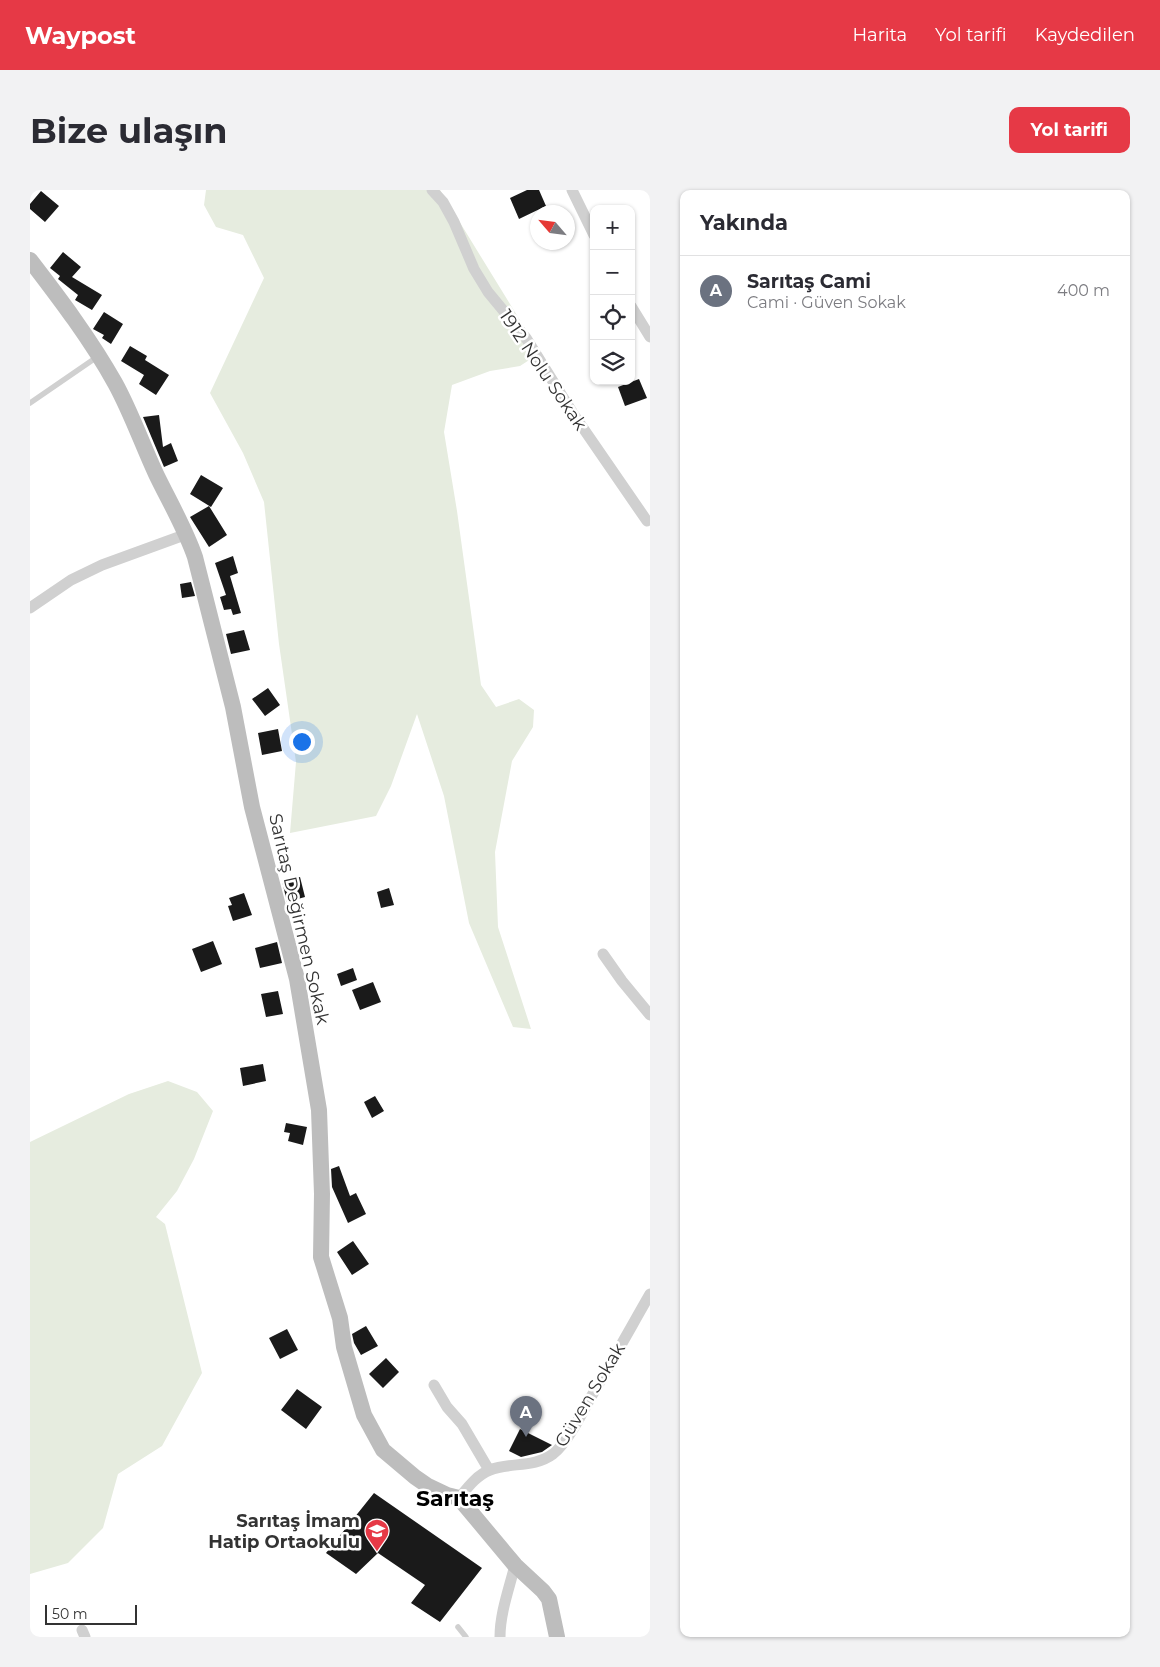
<!DOCTYPE html>
<html lang="tr">
<meta charset="utf-8">
<style>
body{margin:0;font-family:Montserrat,sans-serif;background:#f2f2f3;color:#2b2b33}
.controls{position:absolute;right:15px;top:15px;display:grid;overflow:hidden;border-radius:10px;box-shadow:0 1px 4px #0004}
.controls button{width:45px;height:45px;display:grid;place-items:center;padding:0;border:0;border-bottom:1px solid #e1e1e2;background:#fff;color:#2b2b33;font:25px sans-serif}
.compass{position:absolute;left:500px;top:15px;width:45px;height:45px;border-radius:50%;background:#fff;box-shadow:0 1px 4px #0004;rotate:298deg}
.scale{position:absolute;left:15px;bottom:12px;width:92px;box-sizing:border-box;padding-left:5px;border:2px solid #333;border-top:0;font-size:14px;line-height:18px;white-space:nowrap;color:#333;-webkit-text-stroke:4px #fff;paint-order:stroke}
.you{position:absolute;left:271px;top:551px;width:18px;height:18px;margin:-12px;border:4px solid #fff;border-radius:50%;background:#1a73e8;box-shadow:0 0 0 8px #1a73e833}
.badge{display:grid;place-items:center;width:32px;height:32px;border-radius:50%;background:#e63946;color:#fff;font-size:16px;font-weight:700}
.pin{position:absolute;translate:-50% -41px;filter:drop-shadow(0 1px 2px #0008)}
.pin::after{content:'';position:absolute;top:26px;width:18px;height:15px;background:inherit;clip-path:polygon(0 0,100% 0,50% 100%)}
.list{margin:0;padding:0;list-style:none}
h2{display:flex;justify-content:space-between;align-items:center;height:65px;margin:0;padding:0 20px;font-size:21px}
h2 small{font-size:16px;font-weight:400;color:#7c7c81}
.list li{display:grid;grid-template-columns:32px 1fr auto;gap:15px;align-items:center;box-sizing:border-box;height:70px;padding:0 20px;border-top:1px solid #e1e1e2}
.list b{display:block;font-size:19px;white-space:nowrap}
.list p{margin:0;font-size:16px;white-space:nowrap;color:#7c7c81}
.list em{font-size:16px;font-style:normal;color:#7c7c81}
.icon{flex:none;width:28px;height:28px;fill:none;stroke:currentColor;stroke-width:2;stroke-linecap:round;stroke-linejoin:round}
.map{position:relative;flex:none;width:620px;height:1447px;overflow:hidden;border-radius:10px}
header{display:flex;align-items:center;gap:30px;box-sizing:border-box;height:70px;padding:0 25px;background:#e63946;color:#fff}
header strong{font-size:24px}
nav{display:flex;gap:28px;margin-inline-start:auto;font-size:18px}
.intro{display:flex;align-items:center;justify-content:space-between;box-sizing:border-box;height:120px;padding:0 30px}
h1{margin:0;font-size:35px}
.button{padding:12px 22px;border-radius:10px;background:#e63946;color:#fff;font-size:18px;font-weight:700}
main{display:flex;gap:30px;padding:0 30px}
aside{flex:1;background:#fff;border-radius:10px;box-shadow:0 1px 4px #0004}
.map>svg:first-child{display:block}
.green{fill:#e6ecdf}
.building{fill:#1a1a1a}
.lines{fill:none;stroke-linecap:round;stroke-linejoin:round}
.lane{stroke:#d0d0d0;stroke-width:5.5}
.street{stroke:#d0d0d0;stroke-width:11}
.secondary{stroke:#bdbdbd;stroke-width:16}
.labels{text-anchor:middle;stroke-width:5;stroke-linejoin:round;paint-order:stroke}
.street-label{font-size:18px;fill:#333;stroke:#fff}
.poi-label{font-size:18px;font-weight:bold;fill:#333;stroke:#fff;text-anchor:end}
.district-label{font-size:22px;font-weight:bold;fill:#000;stroke:#fff}
</style>
<header>
<strong>Waypost</strong>
<nav><a>Harita</a><a>Yol tarifi</a><a>Kaydedilen</a></nav>
</header>
<div class="intro"><h1>Bize ulaşın</h1><a class="button">Yol tarifi</a></div>
<main>
<div class="map">
<svg width="620" height="1447" viewBox="0 0 620 1447">
<rect width="100%" height="100%" fill="#fff"/>
<path class="green" d="M176,0H410L510,163L490,176L460,181L422,195L414,242L427,321L451,495L466,517L489,509L504,520L503,537L482,571L465,662L468,737L501,839L483,837L439,733L414,606L387,524L361,596L346,626L260,643L266,572L249,454L234,312L213,263L180,203L234,88L213,45L186,37L174,15Z
M138,891L167,902L183,921L164,969L147,1001L126,1027L135,1034L172,1183L132,1256L88,1284L73,1338L38,1373L0,1384V952L99,904Z"/>
<path class="building" d="M497,0H509L516,16L489,29L480,8Z
M11,1L29,16L15,32L0,19V14Z
M33,62L51,77L42,87L72,105L62,120L45,110L48,105L28,89L30,86L20,78Z
M74,122L93,134L81,154L72,148L74,145L63,139Z
M100,156L117,166L115,170L139,185L126,205L109,194L114,185L91,171Z
M609,189L617,208L595,216L588,197Z
M129,225L133,257L141,253L148,271L134,277L113,227Z
M171,285L193,298L181,317L160,304Z
M179,316L197,345L179,357L160,327Z
M203,366L208,383L200,386L211,423L203,425L201,419L194,420L190,407L196,405L185,373Z
M161,392L165,406L152,408L150,394Z
M214,440L220,460L201,464L196,444Z
M238,498L250,515L235,526L222,509Z
M248,539L252,561L232,565L228,543Z
M270,687L275,707L257,712L252,691Z
M359,698L364,715L351,718L347,702Z
M214,703L222,725L203,731L198,716L202,715L199,708Z
M183,751L192,774L171,782L162,759Z
M247,752L252,773L230,778L225,758Z
M323,778L327,790L311,796L307,784Z
M343,792L351,812L330,820L322,800Z
M248,801L253,824L236,827L231,804Z
M233,874L236,891L213,896L210,878Z
M345,906L354,921L342,928L334,912Z
M256,933L277,937L273,955L258,951L260,943L254,942Z
M309,976L320,1006L326,1003L336,1024L318,1033L302,997L301,979Z
M323,1051L339,1074L322,1085L307,1062Z
M336,1136L348,1156L331,1165L324,1153L322,1144Z
M257,1139L268,1160L250,1169L239,1148Z
M356,1168L369,1182L353,1198L339,1184Z
M267,1199L292,1217L276,1239L251,1220Z
M490,1239L522,1255L512,1262L491,1267L479,1261Z
M344,1303L452,1378L410,1432L381,1413L395,1395L348,1363L326,1384L296,1363Z"/>
<g class="lines">
<path class="lane" d="M0,213L67,167
M428,1437L436,1447"/>
<path class="street" d="M402,0L413,12L424,32L444,79L458,102L496,148L542,222L617,331
M542,0L564,45
M601,116L620,147
M0,418L41,390L72,375L157,344
M573,764L592,791L620,825
M404,1195L417,1217L432,1234L459,1280
M429,1308C438,1297 447,1285 460,1280C481,1272 504,1278 523,1264C537,1253 552,1224 561,1207C581,1173 600,1139 620,1104
M52,1440L55,1447
M470,1447C470,1423 479,1399 485,1375"/>
<path class="secondary" d="M0,70C30,109 61,150 85,193C101,222 112,254 126,284C139,311 155,338 165,367L203,517L222,617L267,789L289,920L292,1004L291,1067L310,1128L314,1157L334,1225L353,1260L385,1287L398,1296L417,1305L429,1308L485,1375L513,1401L519,1409L527,1447"/>
</g>
<defs>
<symbol id="school-pin" viewBox="-11 -11 22 30"><path d="M0 17L-7.5 6A9.5 9.5 0 1 1 7.5 6Z" fill="#e63946" stroke="#fff"/><path d="M0-5L7-2L0 1L-7-2ZM-4 1L0 2.5L4 1V4Q0 6-4 4Z" fill="#fff"/></symbol>
</defs>
<g fill-rule="evenodd">
<use href="#school-pin" x="333" y="1327" width="28" height="38"/>
</g>
<g class="labels">
<g class="street-label">
<text transform="translate(513 180) rotate(56)" y="6">1912 Nolu Sokak</text>
<text transform="translate(269 729) rotate(77)" y="6">Sarıtaş Değirmen Sokak</text>
<text transform="translate(560 1205) rotate(-59)" y="6">Güven Sokak</text>
</g>
<g class="poi-label">
<text x="330" y="1337">Sarıtaş İmam<tspan x="330" dy="21">Hatip Ortaokulu</tspan></text>
</g>
<g class="district-label">
<text x="425" y="1316">Sarıtaş</text>
</g>
</g>
</svg>
<div class="controls">
<button>+</button>
<button>−</button>
<button><svg class="icon" aria-label="locate" viewBox="0 0 24 24"><circle cx="12" cy="12" r="6"/><path d="M12 2v4M12 18v4M2 12h4M18 12h4"/></svg></button>
<button><svg class="icon" aria-label="layers" viewBox="0 0 24 24"><path d="M12 4l9 5-9 5-9-5zM3 14l9 5 9-5"/></svg></button>
</div>
<svg class="compass" viewBox="-18 -18 36 36"><path d="M0-13l5 13h-10z" fill="#e53935"/><path d="M0 13l5-13h-10z" fill="#7c7c81"/></svg>
<div class="scale">50 m</div>
<div class="you"></div>
<div class="pin badge" style="left:496px;top:1247px;background:#6b7280">A</div>
</div>
<aside>
<h2>Yakında<small></small></h2>
<ul class="list">
<li><span class="badge" style="background:#6b7280">A</span><div><b>Sarıtaş Cami</b><p>Cami · Güven Sokak</p></div><em>400 m</em></li>
</ul>
</aside>
</main>
